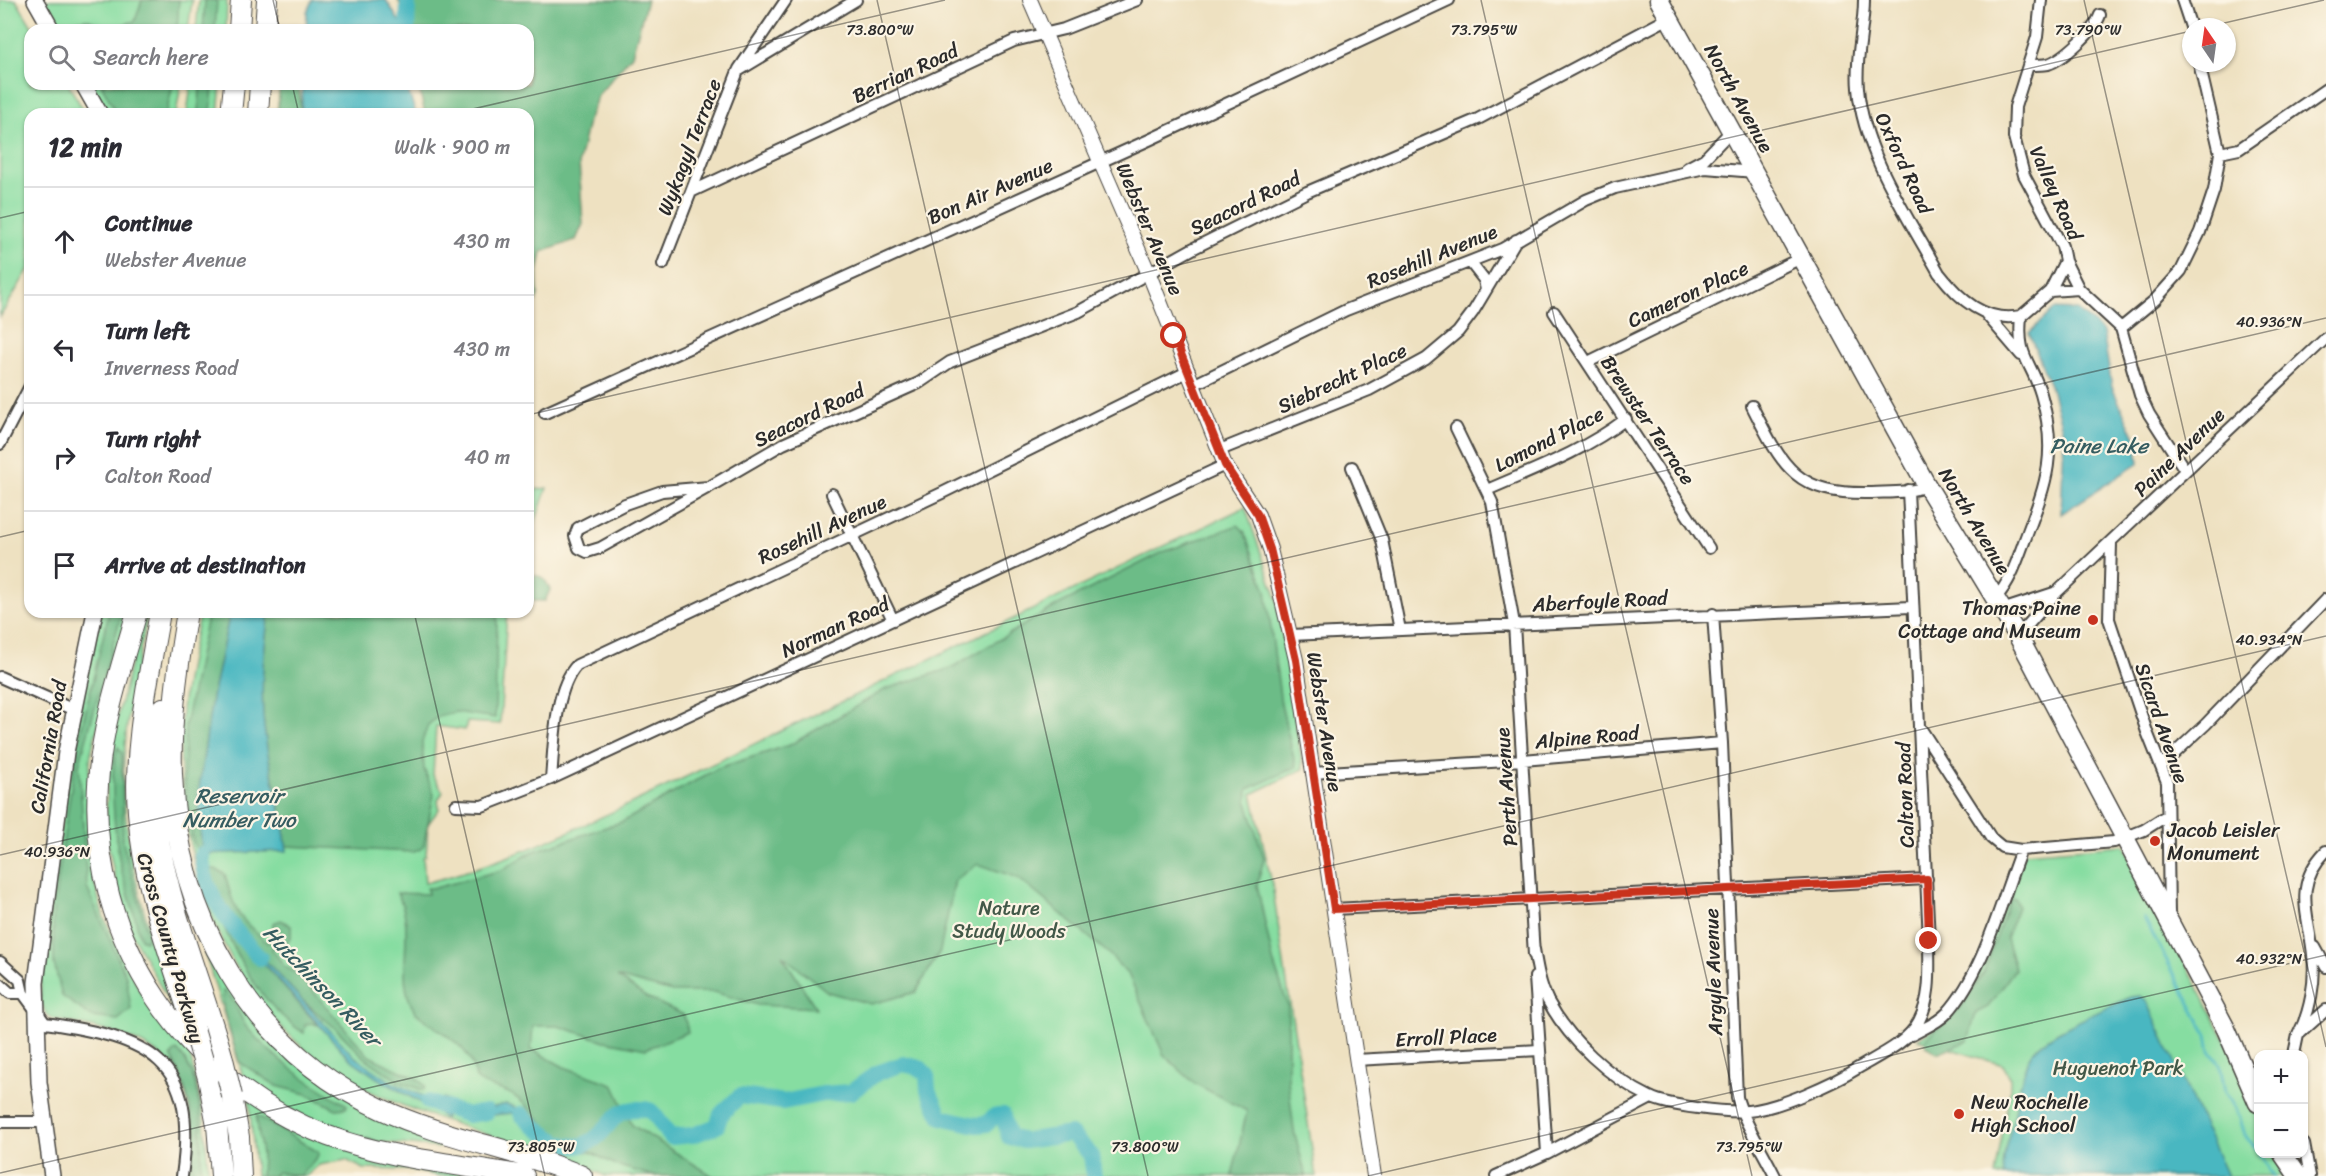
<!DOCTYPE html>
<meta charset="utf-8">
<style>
body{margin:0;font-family:Sriracha,sans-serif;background:#f7f7f7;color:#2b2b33}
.controls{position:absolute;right:18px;bottom:18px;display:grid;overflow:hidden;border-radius:12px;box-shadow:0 2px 4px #0004}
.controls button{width:54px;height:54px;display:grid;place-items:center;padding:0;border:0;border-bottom:2px solid #e1e1e2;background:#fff;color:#2b2b33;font:30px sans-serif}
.compass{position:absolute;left:2182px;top:18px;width:54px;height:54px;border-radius:50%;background:#fff;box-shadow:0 2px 4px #0004;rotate:347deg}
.stop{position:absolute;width:18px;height:18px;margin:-14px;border:4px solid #c8321e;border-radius:50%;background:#fff}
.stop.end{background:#c8321e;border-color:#fff;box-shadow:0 2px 6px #0008}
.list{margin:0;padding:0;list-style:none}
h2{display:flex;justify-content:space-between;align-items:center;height:78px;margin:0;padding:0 24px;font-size:26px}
h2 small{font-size:20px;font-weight:400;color:#7c7c81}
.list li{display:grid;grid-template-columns:39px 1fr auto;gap:18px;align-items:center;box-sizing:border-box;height:108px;padding:0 24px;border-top:2px solid #e1e1e2}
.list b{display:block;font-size:22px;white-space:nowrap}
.list p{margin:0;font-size:20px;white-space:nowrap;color:#7c7c81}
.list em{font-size:20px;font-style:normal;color:#7c7c81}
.icon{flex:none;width:33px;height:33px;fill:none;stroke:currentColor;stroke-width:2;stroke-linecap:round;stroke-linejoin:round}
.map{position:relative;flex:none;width:2326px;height:1176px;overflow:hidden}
.search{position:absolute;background:#fff;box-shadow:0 2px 4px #0004;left:24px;top:24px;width:510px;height:66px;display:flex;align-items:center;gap:15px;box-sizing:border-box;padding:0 21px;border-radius:18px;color:#7c7c81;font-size:22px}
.panel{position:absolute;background:#fff;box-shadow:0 2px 4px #0004;left:24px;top:108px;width:510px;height:510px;border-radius:18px}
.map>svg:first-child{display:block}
.green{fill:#86dda1;stroke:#588466;stroke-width:1.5}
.forest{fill:#6cbc87;stroke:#4c7459;stroke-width:1.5}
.water{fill:#48b7c1;stroke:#3a7176;stroke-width:1.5}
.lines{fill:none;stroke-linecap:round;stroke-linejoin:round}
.stream{stroke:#48b7c1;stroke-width:3}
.river{stroke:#48b7c1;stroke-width:16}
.minor-casing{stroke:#484642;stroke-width:14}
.tertiary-casing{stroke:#484642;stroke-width:16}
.secondary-casing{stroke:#484642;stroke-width:18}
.primary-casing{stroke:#484642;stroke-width:21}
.motorway-casing{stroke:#484642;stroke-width:22}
.minor{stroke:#fff;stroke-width:10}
.tertiary{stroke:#fff;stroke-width:14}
.secondary{stroke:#fff;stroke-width:15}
.primary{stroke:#fff;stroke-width:18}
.motorway{stroke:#fff;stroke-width:20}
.motorway-bridge-casing{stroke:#484642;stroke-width:22;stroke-linecap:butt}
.motorway-bridge{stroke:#fff;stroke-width:20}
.route{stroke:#c8321e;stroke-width:8}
.ticks{fill:none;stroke:#2b2b2b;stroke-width:1.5;stroke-opacity:0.45}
.poi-dot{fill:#c8321e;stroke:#fcf5e5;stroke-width:2}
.labels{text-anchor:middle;stroke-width:4.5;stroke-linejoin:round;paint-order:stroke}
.street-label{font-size:20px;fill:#2b2b2b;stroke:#fcf5e5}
.poi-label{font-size:20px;fill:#2b2b2b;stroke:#fcf5e5;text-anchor:start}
.park-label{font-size:20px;fill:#425848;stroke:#fcf5e5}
.water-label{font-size:21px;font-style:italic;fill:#355c60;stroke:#fcf5e5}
.ticks-label{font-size:15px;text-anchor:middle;fill:#2b2b2b;stroke:#fcf5e5;stroke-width:4.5;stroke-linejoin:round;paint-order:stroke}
</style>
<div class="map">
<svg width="2326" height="1176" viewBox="0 0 2326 1176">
<rect width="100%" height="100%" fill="#fcf5e5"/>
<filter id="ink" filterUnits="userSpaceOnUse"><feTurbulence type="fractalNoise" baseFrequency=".0167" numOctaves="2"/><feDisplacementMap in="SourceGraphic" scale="12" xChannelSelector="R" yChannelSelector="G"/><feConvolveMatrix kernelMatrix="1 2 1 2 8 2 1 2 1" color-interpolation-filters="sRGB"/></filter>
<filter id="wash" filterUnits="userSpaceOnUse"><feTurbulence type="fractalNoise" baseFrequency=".008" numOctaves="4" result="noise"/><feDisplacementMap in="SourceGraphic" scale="24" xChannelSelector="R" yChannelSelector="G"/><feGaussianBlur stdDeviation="1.35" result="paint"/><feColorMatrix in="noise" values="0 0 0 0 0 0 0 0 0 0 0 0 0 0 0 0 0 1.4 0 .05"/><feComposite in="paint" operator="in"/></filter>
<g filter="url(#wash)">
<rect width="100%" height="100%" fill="#eee1c1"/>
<path class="green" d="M0,0H16L34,30H30V84H68L86,114H30V267L0,317Z
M41,0H192L188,30H58Z
M199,0H227L226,30H196Z
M89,84H181L176,114H106Z
M191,84H221L218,114H187Z
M547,488L528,543V491Z
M1245,507L1277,599L1303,769L1252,794L1272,884L1316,1176H606C531,1143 450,1128 376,1094C235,1031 175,875 181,728C182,689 192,650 200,612H507L500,724L467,722L465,730L436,726L433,775L443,792L438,800L439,809L428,824L426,856L423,857L425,883C499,865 567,833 636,801Z
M100,612H127L91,753L87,793L92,873L103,916L141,993L169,1033L190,1055L203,1112L209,1176H187C204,1057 157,1039 53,1019C37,1010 41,991 41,974L70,758Z
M143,616L147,617C138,664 126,712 124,761C120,850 150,935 178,1018L124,920L106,835L108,753Z
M2124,845L2258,1103V1154H2286L2298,1176H1995L2010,1091V1077L2003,1065L1918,1039L1940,1023L1973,983L2023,853Z
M205,953H209L260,1031L290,1060L440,1139V1148L380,1142L315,1125L246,1086Z
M249,1100L474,1176H440L410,1170L364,1169L346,1160L319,1165L306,1176H256Z"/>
<path class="forest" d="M142,0H179L177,30H74L75,21L86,19L111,28L135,21Z
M205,0H217L215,30H203Z
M398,0H647L632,55L598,95L588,121L579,162L583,224L576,240L542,252L537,276L538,296L528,319V114H425L418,84H528V30H412Z
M101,84H173L166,114H117Z
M200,84H213L211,114H199Z
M280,84H299L301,114H277Z
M1238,525L1244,531L1266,591L1281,704L1296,767L1248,789L1247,803L1264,858L1257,885L1273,961L1288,1006V1080L1294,1131L1306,1176H1232L1247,1111L1194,1083L1164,1055L1129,976L1108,953L1018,878L978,864L955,880L940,951L916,992L871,1004L828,992L782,955L816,1008L758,1005L714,992H672L617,977L646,997L684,1015L688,1032L646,1049L605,1041L558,1026H533L531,1049L564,1067L613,1084L632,1125L713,1176H654L618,1166L590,1152L566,1151C550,1133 534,1109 514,1096C503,1088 488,1089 476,1079C471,1047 452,1040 428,1022C424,1018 417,1015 414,1010C393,974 418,929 397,893L428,894L427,888H435L502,870L532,852L624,821L718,768L790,745L886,689L951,668L1058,605L1163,552Z
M528,575C542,575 545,577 550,590L545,601H528Z
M109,612H122L79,765L87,888L126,976L131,1009L118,1020L92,1017L62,996L54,964L53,911L77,747Z
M208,612H230L212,698L198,795L202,847L197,849L193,842L184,777L185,726Z
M269,612H501L497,617L495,718L456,712L439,716L428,725L422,742L424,769L434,794L423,848L414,852L286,846C283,810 271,777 266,741C259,698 263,655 269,612Z
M118,747L122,753L123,842L148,935L146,941L142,940C137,933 138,927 135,918C132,903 126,888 122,873C116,848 107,770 118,747Z
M208,869H215L225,874C235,913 237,917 268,943L272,940L273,923L281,920L291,926V937L287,942L276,944L272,949L284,966L299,975L369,1056L418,1079L425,1086L423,1090L398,1081L365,1058L334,1027L302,1000L247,941L244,942L318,1025L311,1023L305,1025L304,1033C252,1000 227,936 204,882L201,874Z
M2010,899H2015L2018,907L2006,938L2015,969L1988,1007L1976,1013L1968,1041L1937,1053L1926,1046L1925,1040L1961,1007L1984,972Z
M223,991C235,995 239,1019 248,1029C276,1061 310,1083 347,1105L346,1108L336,1109L307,1094L277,1086L239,1062L223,1009Z
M177,1050C205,1077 202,1140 201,1176H191C195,1128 194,1100 171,1056Z
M256,1115L318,1152V1156L300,1176L277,1172L273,1176H261L262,1155Z"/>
<path class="water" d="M312,0H386L401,24L402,30H306L307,12Z
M303,84H406L416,114H301Z
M2054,309L2078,310L2103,332L2112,387L2136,440L2139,463L2061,514L2064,436L2051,388L2029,333Z
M230,612H269C263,655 259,698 266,741C271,778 283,813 287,851L202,854L198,795L212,698Z
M247,941L354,1056L393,1083L437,1102L444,1098L451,1103L445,1119L434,1110L377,1078L349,1058L244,942Z
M2141,996L2147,1001L2227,1176H2004C2001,1157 2009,1135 2014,1117C2018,1100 2022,1068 2031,1054C2043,1034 2108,1008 2131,997Z
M506,1104C520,1107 532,1116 536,1130L513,1113L464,1118L467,1108L482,1110Z"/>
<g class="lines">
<path class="stream" d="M2144,918L2207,1035L2210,1051L2220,1064L2225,1092L2240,1117L2245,1136L2258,1150
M2260,1154L2274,1176"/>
<path class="river" d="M407,30L408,0
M202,854C201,892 235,932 260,958
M428,1102L468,1115L487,1112
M521,1114C545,1136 575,1164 604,1130C614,1118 620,1109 637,1109C642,1109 647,1108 651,1111C658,1117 664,1130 671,1137L693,1135L717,1126L721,1114L740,1096L783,1102L823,1094L851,1092L877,1073L903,1064L920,1068L927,1075L928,1090L941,1117L976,1125L987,1124L993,1117L1003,1115L1009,1137L1024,1141L1071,1134L1091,1155L1094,1176"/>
</g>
</g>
<g filter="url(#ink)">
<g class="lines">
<defs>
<path id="minor" d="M1864,0C1864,29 1855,58 1858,88C1863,152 1908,217 1939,273C1959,299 1985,323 2021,316
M2182,0L2191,27
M2029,65C2035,65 2042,65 2048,64C2064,59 2095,30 2100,15
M739,69L786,0
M2220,153L2239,149L2326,89
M1687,168L1704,159L1732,130
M693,191L1014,41L1064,29L1137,0
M2065,261L2079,289L2121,328L2140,395L2149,414L2185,470
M1470,262L1484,280L1486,290
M663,264L738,71L856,0
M2050,291L2079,289
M1554,312L1709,548
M1986,314L2021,355
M2121,328L2155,300L2181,271L2200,232L2214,190L2220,153L2199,63
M1588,362L1803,257
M1195,384L1346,310L1502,249L1586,200L1615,188L1705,168L1755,172
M1752,406C1783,468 1796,495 1872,493C1890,492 1910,493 1927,486
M545,413L1149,140L1449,0
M1456,428L1492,502L1514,624L1534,955
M0,444L30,386
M1220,450L1369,390L1426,359L1458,332L1473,312L1516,240
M1352,467L1382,540L1400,630
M709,487L600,548L587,552L579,548L575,536L578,528L625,504L662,491L709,487L783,444L919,383L950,362L1078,312L1194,248L1307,192L1478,119L1669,18
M1487,490C1535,469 1584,451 1626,419
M832,494L893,620
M2111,543L2109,619L2147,732L2167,782L2169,915
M1995,599C2010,582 2016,564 2024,542C2045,486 2059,456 2041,394C2030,358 2017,359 2021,316L2050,291L2065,261L2062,246L2024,175L2014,137L2015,107L2037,37L2041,0
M2002,610L2057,592
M1713,614L1722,743L1737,1097C1742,1119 1764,1153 1775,1176
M1291,635L1911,607
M2018,636L2057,592L2326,338
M0,677L74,710
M1921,729L1991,838L2002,847L2021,850L2114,842L2144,830L2166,816
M2161,766L2206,724L2326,599
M1312,773L1523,760L1722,743
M551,779C554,747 554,689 577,665L942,493L1189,371
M456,805L482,806L551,779L1225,465
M1333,909L1927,879
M2315,947L2326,967
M1534,949C1537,967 1540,985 1548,1001C1569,1040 1610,1078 1650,1097C1667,1106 1728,1113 1748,1111C1777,1109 1834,1083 1858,1068C1878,1056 1908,1043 1919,1021C1932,996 1929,968 1929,941L1908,490
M0,962L20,980L23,993L45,1023C150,1038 199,1059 182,1176
M1535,977L1547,1153
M0,984L10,993H23
M1912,1035C1924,1028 1938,1023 1947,1013C1984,972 2001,901 2021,850
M2298,1035C2310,1013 2316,981 2313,955C2309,914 2292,886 2326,851
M2294,1054L2298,1035L2326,1010
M1356,1060L1539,1050
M0,1122H44
M2304,1144L2310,1176
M1496,1176L1547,1153L1651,1098"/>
<path id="tertiary" d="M1030,0L1149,274L1225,465L1258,515L1270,549L1296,660L1374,1176"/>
<path id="secondary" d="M35,0L52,30
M83,84L100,114
M52,1176L39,1082L36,983L66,752L95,612"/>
<path id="primary" d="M1659,0L1927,486L2018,636L2226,1029L2258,1103
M2283,1154L2298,1176"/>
<path id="motorway" d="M239,30L241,0
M265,30L267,0
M231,114L234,84
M258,114L260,84
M137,612C121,668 101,726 98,785C88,938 185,1082 328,1136C390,1159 459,1164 524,1176
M160,612C149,678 133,744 138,812C143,887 171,958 194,1029
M187,612C178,665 170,720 172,774C177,916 249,1048 381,1109C445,1139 517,1149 582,1176
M163,708C130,828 192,946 223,1059
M208,1078L217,1125L221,1176
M232,1096L239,1137L241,1176"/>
</defs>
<use href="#minor" class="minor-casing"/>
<use href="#tertiary" class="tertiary-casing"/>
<use href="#secondary" class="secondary-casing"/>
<use href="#primary" class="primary-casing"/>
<use href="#motorway" class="motorway-casing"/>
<use href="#minor" class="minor"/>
<use href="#tertiary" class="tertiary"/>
<use href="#secondary" class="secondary"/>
<use href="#primary" class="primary"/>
<use href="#motorway" class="motorway"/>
<defs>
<path id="motorway-bridge" d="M194,1029L208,1078
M223,1059L232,1096"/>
</defs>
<use href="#motorway-bridge" class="motorway-bridge-casing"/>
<use href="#motorway-bridge" class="motorway-bridge"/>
</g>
</g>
<g class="lines" filter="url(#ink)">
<path class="route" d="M1174,336L1225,465L1258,515L1270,549L1296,660L1334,909L1927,879L1929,941"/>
</g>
<path class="ticks" d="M273,0L280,30M877,0L1148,1176M1481,0L1752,1176M2084,0L2326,1047M2207,27L2324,0M292,84L299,114M451,114L945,0M0,218L30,211M528,415L2191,31M0,537L30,530M414,612L545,1176M0,855L2326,318M0,1173L2326,636M1368,1176L2326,955"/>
<g class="poi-dot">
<circle cx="2093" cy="620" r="6"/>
<circle cx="2155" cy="841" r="6"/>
<circle cx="1959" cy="1114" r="6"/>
</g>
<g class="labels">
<g class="street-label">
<text transform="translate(905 73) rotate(-25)" y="7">Berrian Road</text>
<text transform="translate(1739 98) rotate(61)" y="7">North Avenue</text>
<text transform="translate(689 147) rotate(-69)" y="7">Wykagyl Terrace</text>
<text transform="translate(1904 163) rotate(65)" y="7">Oxford Road</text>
<text transform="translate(990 191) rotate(-24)" y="7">Bon Air Avenue</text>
<text transform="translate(2056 193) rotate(66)" y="7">Valley Road</text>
<text transform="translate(1245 203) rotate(-26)" y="7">Seacord Road</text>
<text transform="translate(1150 229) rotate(67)" y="7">Webster Avenue</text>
<text transform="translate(1432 256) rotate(-22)" y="7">Rosehill Avenue</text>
<text transform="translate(1688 294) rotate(-25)" y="7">Cameron Place</text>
<text transform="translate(1342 378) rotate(-25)" y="7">Siebrecht Place</text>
<text transform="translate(809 415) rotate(-26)" y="7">Seacord Road</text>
<text transform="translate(1648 420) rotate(56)" y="7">Brewster Terrace</text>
<text transform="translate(1549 439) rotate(-27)" y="7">Lomond Place</text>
<text transform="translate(2179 452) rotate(-44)" y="7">Paine Avenue</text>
<text transform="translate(1975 521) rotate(59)" y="7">North Avenue</text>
<text transform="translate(822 529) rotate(-25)" y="7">Rosehill Avenue</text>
<text transform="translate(1600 601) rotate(-3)" y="7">Aberfoyle Road</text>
<text transform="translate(835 627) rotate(-25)" y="7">Norman Road</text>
<text transform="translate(1325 722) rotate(81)" y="7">Webster Avenue</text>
<text transform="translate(2162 723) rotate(71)" y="7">Sicard Avenue</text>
<text transform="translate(1587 737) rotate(-5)" y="7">Alpine Road</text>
<text transform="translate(48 747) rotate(-80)" y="7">California Road</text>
<text transform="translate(1506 787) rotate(-94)" y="7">Perth Avenue</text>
<text transform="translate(1905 795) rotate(-92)" y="7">Calton Road</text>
<text transform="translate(171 948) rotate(74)" y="7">Cross County Parkway</text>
<text transform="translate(1713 972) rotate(-92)" y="7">Argyle Avenue</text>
<text transform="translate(1446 1037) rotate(-3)" y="7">Erroll Place</text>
</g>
<g class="poi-label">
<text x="2081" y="615" text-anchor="end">Thomas Paine<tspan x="2081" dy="23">Cottage and Museum</tspan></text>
<text x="2167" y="837">Jacob Leisler<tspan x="2167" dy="23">Monument</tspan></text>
<text x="1971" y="1109">New Rochelle<tspan x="1971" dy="23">High School</tspan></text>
</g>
<g class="park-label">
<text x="1009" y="915">Nature<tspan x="1009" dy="23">Study Woods</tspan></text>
<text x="2118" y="1075">Huguenot Park</text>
</g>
<g class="water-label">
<text x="2099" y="453">Paine Lake</text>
<text x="239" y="803">Reservoir<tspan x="239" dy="24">Number Two</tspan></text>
<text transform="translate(322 986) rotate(46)" y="7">Hutchinson River</text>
</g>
</g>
<g class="ticks-label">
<text x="880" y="35">73.800°W</text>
<text x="1484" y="35">73.795°W</text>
<text x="2088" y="35">73.790°W</text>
<text x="2269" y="327">40.936°N</text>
<text x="2269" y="645">40.934°N</text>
<text x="57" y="857">40.936°N</text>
<text x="2269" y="964">40.932°N</text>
<text x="541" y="1152">73.805°W</text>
<text x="1145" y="1152">73.800°W</text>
<text x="1749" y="1152">73.795°W</text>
</g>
</svg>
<div class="controls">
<button>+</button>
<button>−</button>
</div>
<svg class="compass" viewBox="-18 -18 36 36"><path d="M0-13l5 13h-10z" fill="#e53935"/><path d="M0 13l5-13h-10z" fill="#7c7c81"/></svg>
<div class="stop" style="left:1174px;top:336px"></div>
<div class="stop end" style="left:1929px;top:941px"></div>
<div class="search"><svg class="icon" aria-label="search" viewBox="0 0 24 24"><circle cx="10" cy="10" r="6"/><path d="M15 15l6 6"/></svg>Search here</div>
<section class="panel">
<h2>12 min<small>Walk · 900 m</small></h2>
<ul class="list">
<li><svg class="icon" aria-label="ahead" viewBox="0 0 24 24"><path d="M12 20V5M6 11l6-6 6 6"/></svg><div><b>Continue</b><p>Webster Avenue</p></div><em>430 m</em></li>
<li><svg class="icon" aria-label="left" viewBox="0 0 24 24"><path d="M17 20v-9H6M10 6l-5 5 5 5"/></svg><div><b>Turn left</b><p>Inverness Road</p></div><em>430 m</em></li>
<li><svg class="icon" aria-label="right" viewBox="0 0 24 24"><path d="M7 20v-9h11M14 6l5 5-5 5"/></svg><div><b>Turn right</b><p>Calton Road</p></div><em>40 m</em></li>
<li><svg class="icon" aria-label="arrive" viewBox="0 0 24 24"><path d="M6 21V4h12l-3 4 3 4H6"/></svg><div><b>Arrive at destination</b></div></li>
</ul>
</section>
</div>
